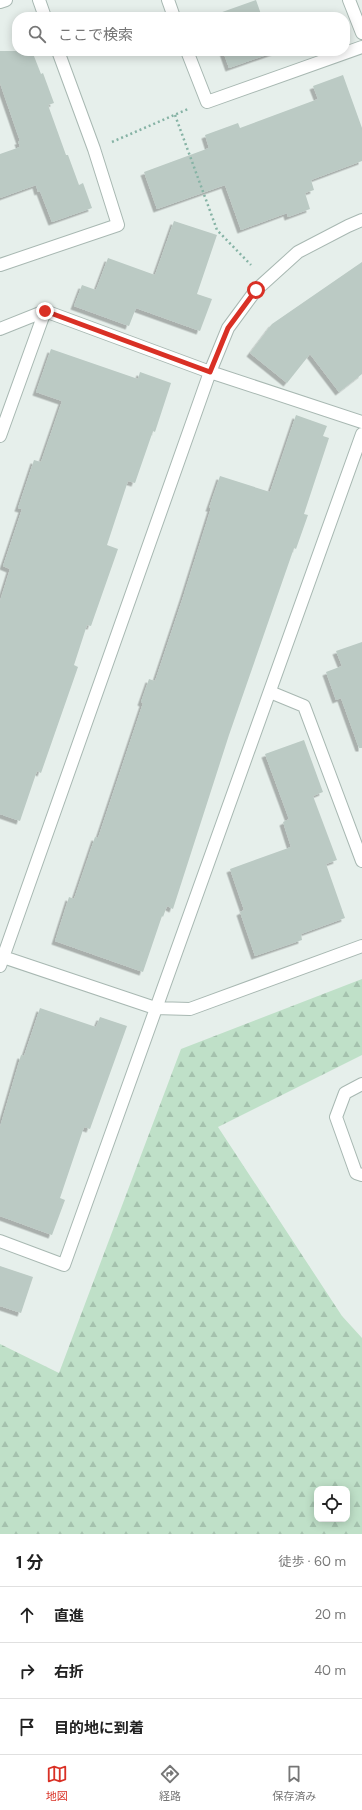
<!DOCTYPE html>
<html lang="ja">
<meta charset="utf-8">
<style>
body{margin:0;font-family:"DM Sans","Noto Sans JP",sans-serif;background:#f2f2f2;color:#222}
.controls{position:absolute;right:12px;bottom:12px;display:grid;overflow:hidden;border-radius:8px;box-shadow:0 2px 10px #0003}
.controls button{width:36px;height:36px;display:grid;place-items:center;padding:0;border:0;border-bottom:1px solid #e0e0e0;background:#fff;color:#222;font:20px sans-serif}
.stop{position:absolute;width:12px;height:12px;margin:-9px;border:3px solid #d93025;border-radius:50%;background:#fff}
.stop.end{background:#d93025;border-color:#fff;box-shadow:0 1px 4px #0008}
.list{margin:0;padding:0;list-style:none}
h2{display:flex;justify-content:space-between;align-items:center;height:52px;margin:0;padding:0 16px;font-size:17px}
h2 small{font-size:13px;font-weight:400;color:#767676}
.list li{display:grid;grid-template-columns:26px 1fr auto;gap:12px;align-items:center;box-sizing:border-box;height:56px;padding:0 16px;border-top:1px solid #e0e0e0}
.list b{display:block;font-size:15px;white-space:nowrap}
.list em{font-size:13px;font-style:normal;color:#767676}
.icon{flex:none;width:22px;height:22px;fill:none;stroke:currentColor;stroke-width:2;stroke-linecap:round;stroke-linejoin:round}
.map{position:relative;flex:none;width:362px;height:1534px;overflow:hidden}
.search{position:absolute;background:#fff;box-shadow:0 2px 10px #0003;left:12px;right:12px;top:12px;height:44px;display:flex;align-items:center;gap:10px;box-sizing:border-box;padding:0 14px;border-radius:16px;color:#767676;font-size:15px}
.sheet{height:220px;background:#fff}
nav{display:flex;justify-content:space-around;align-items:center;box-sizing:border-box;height:56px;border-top:1px solid #e0e0e0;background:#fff;font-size:11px;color:#767676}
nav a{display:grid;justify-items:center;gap:2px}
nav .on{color:#d93025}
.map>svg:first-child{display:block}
.forest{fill:url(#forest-firs);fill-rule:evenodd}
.building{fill:#bbcac4;filter:url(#shadow)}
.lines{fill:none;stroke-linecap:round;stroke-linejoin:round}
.minor-casing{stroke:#a8b8b2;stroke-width:14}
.path{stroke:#86b3a5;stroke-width:2.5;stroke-dasharray:2 3;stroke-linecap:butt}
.minor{stroke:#fff;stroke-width:12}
.route{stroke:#d93025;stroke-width:5}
</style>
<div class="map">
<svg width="362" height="1534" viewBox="0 0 362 1534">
<defs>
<pattern id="forest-firs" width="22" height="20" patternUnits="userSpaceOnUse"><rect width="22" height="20" fill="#bfe0c8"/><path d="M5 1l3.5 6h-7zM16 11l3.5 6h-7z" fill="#a4c1ad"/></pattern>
<filter id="shadow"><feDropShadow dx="-3.5" dy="3.5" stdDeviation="0" flood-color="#0004"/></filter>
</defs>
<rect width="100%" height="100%" fill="#e6efeb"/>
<path class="forest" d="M362,979V1055L218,1127L342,1316L362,1338V1534H0V1344L59,1373L181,1049ZM317,1489H347V1519H317Z"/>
<path class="building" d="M256,0L262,17H211V16Z
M0,51H32L41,74L43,73L54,103L48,105L66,155H68L79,185L83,183L92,208L52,222L40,191L38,192L36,185L0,198V154L20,147L18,141H20L0,83Z
M223,51H274L275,52L229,68Z
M343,75L362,128V161L311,180L314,190L305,193L310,209L288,217L287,213L241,230L225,185L157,209L144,172L209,148L205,135L238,123L240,128L318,99L313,86Z
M174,221L217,235L197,294L212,299L200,331L136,308L129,326L74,306L82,285L96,290L108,258L155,275Z
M362,262V374L339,392L310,354L287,383L250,353L272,324Z
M51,349L138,379L140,372L171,383L155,432L153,431L135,483L128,481L107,545L118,549L91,626L87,625L74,665L78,667L41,773L37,771L20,821L0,814V601L10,569L3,566L22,509L18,508L34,460L41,462L62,401L36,392Z
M296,415L327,426L323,436L329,438L304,514L308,515L296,549L294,548L229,735L173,909L167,906L163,917L162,916L143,972L55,941L69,897L74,899L95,837L98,838L143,703L141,702L149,679L155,681L183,597L211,508H209L220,476L270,492Z
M362,642V748H359L341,698L336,700L326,672L342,666L336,651Z
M304,740L323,792L313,796L337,860L326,864L345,918L301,934L302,940L255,956L240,912L244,910L230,869L291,847L283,822L289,819L265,754Z
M40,1008L96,1027L100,1017L127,1026L90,1129L84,1127L60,1198L65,1200L52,1235L0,1216V1127L21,1055L24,1056Z
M0,1266L33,1277L21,1313L0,1306Z"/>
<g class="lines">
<defs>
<path id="minor" d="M39,0L45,17
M168,0L174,17
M349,0L362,33
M0,2L6,0
M187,51L207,102L362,47
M0,265L118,225L94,149L58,51
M0,329L45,311L210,372L362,422
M0,436L45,311
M270,692L304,706L362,861
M0,956L155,1008L190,1009L362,946
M0,966L210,372L228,328L256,290L298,252L348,226L362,220
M362,1084L345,1093L336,1117L356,1173L362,1175
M0,1241L64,1265L362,434"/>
</defs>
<use href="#minor" class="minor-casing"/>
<path class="path" d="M175,115L217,230L251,265
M112,142L188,109"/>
<use href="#minor" class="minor"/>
</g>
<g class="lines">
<path class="route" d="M45,311L210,372L228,328L256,290"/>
</g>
</svg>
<div class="controls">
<button><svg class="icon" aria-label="locate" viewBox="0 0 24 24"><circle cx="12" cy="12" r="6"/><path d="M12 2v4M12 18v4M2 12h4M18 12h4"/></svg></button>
</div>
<div class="stop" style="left:256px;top:290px"></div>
<div class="stop end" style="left:45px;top:311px"></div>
<div class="search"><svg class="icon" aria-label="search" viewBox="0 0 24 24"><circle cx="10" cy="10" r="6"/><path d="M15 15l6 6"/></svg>ここで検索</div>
</div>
<section class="sheet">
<h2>1 分<small>徒歩 · 60 m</small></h2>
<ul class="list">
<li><svg class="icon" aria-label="ahead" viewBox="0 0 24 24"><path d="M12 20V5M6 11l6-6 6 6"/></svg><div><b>直進</b></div><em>20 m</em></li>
<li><svg class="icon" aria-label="right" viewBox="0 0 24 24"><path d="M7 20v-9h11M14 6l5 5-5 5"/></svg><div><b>右折</b></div><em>40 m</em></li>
<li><svg class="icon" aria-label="arrive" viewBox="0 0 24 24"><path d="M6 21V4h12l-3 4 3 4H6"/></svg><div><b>目的地に到着</b></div></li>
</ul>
</section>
<nav>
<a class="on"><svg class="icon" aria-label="map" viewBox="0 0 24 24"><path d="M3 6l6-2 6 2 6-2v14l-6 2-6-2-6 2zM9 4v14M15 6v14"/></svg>地図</a>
<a><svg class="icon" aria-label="directions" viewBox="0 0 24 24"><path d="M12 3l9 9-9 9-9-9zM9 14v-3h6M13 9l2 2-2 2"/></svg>経路</a>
<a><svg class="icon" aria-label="saved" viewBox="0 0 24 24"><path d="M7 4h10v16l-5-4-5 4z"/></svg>保存済み</a>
</nav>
